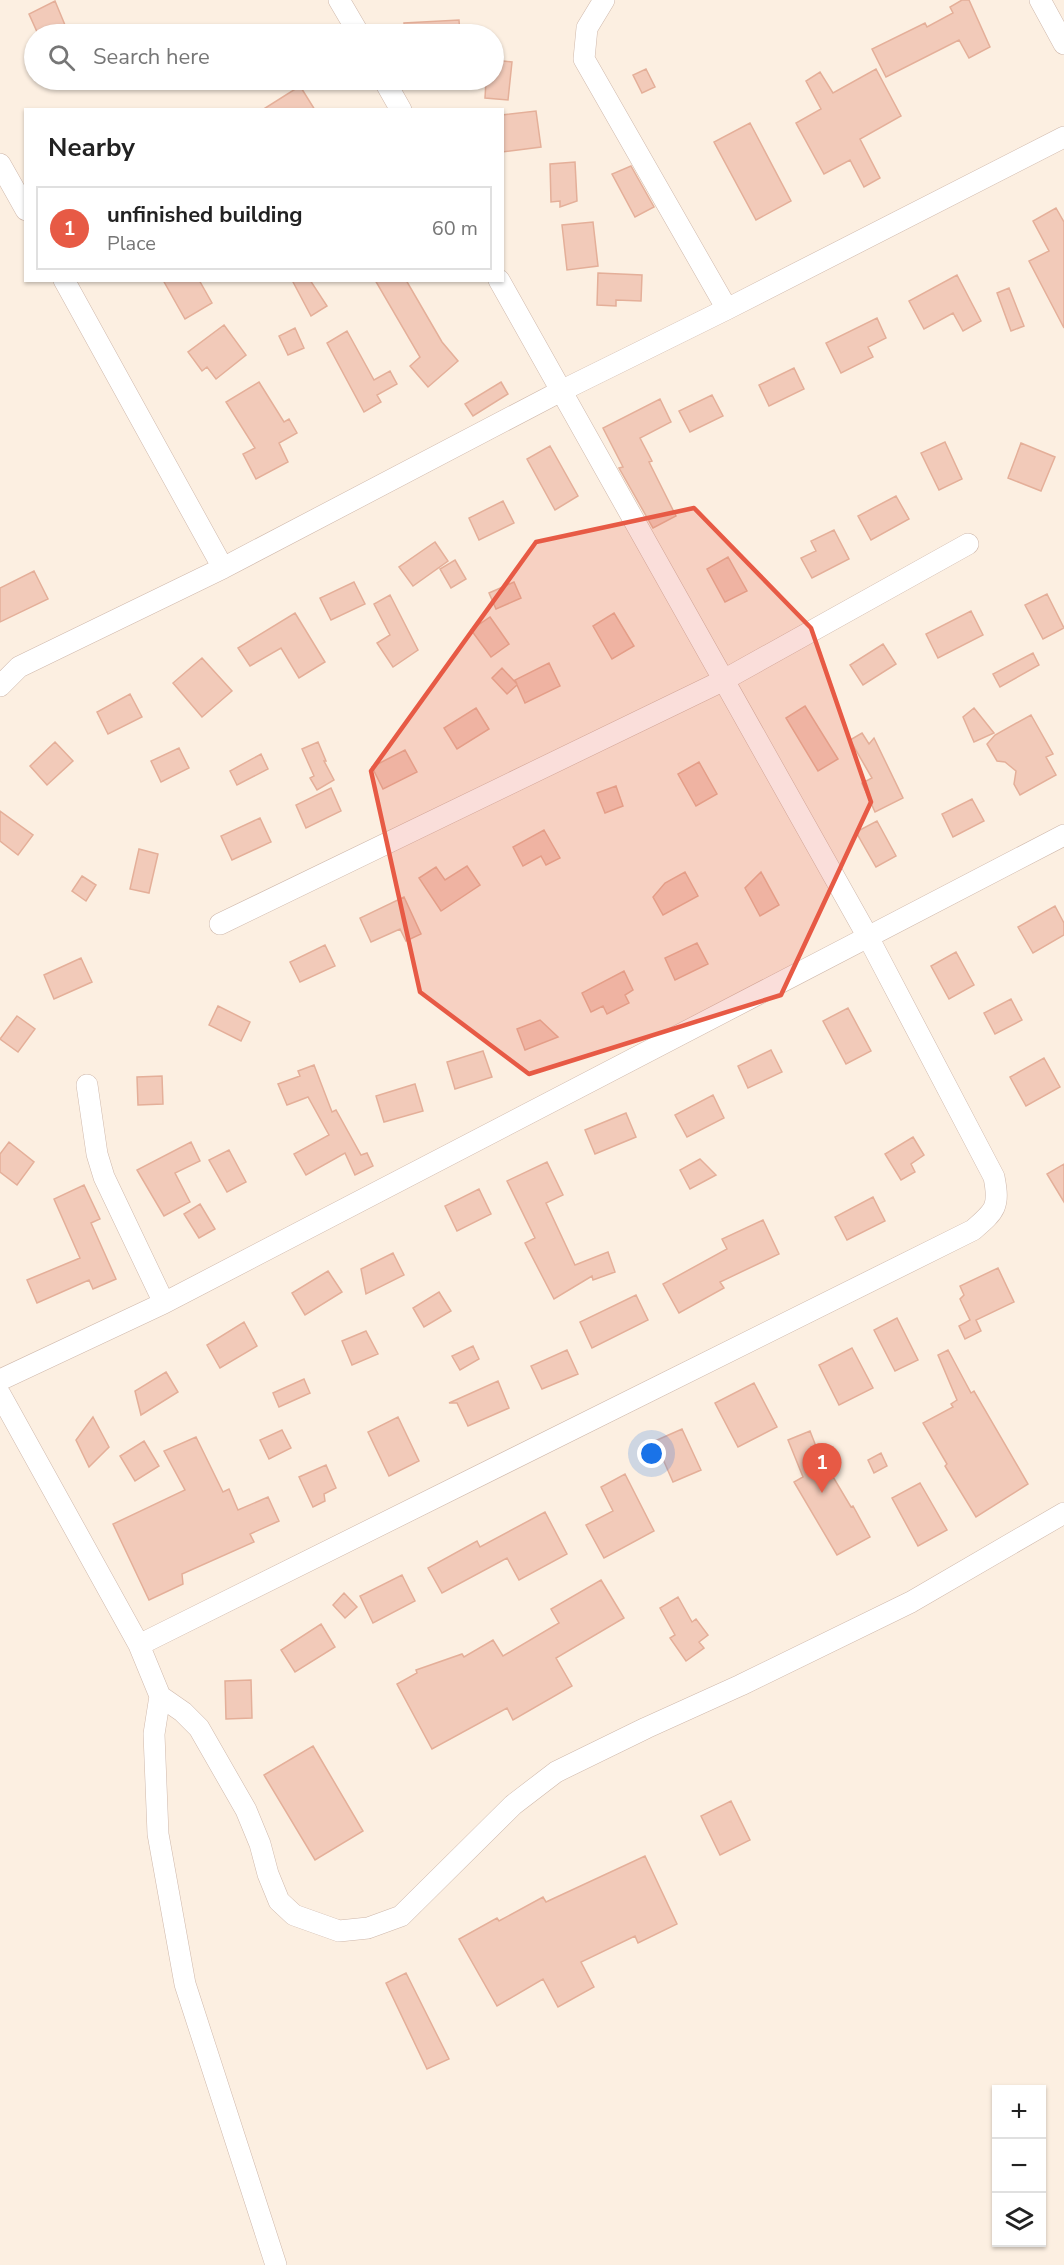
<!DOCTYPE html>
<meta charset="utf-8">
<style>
body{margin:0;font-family:"Nunito Sans",sans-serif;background:#f6f6f6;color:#222}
.controls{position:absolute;right:18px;bottom:18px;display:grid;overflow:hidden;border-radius:0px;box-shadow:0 2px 4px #0004}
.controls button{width:54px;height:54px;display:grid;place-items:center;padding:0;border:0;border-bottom:2px solid #e0e0e0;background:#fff;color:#222;font:30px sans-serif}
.you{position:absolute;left:652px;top:1454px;width:21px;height:21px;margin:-15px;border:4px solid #fff;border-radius:50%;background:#1a73e8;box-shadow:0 0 0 9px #1a73e833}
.badge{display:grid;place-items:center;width:39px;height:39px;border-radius:50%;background:#e75a45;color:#fff;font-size:20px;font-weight:700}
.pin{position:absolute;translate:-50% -50px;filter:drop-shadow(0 2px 3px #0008)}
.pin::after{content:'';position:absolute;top:32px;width:21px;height:18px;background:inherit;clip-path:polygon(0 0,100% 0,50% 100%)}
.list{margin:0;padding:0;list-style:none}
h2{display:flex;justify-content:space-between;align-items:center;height:78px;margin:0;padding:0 24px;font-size:26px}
h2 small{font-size:20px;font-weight:400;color:#767676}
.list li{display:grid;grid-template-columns:39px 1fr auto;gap:18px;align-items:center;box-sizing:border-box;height:84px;margin:0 12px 12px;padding:0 12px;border:2px solid #e0e0e0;border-radius:0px}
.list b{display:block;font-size:22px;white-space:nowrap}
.list p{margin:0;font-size:20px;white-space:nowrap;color:#767676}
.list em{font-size:20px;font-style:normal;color:#767676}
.icon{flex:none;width:33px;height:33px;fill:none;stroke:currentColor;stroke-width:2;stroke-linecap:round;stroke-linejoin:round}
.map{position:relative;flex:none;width:1064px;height:2265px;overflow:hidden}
.search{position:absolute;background:#fff;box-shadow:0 2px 4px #0004;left:24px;top:24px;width:480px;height:66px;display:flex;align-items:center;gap:15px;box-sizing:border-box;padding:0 21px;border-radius:33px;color:#767676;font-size:22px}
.panel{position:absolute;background:#fff;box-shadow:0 2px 4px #0004;left:24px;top:108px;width:480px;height:174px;border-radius:0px}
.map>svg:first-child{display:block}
.building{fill:#f2cab9;stroke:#e4af99;stroke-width:1.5}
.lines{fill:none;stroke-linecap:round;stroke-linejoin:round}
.minor-casing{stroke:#cfb8ab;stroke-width:22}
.minor{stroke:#fff;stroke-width:21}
.marked{fill:#e75a45;fill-opacity:0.2;stroke:#e75a45;stroke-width:4.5;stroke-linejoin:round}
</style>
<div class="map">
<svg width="1064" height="2265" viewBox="0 0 1064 2265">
<rect width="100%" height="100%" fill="#fcefe1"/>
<path class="building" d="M962,0H969L990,47L969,58L959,40L886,77L872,49L925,23L927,27L953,13L950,7Z
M55,1L65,25L38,34L29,14Z
M459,20L460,34H405L404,23Z
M494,60L512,62L508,100L485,98L486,80H494Z
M646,69L655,87L642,93L633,75Z
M876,69L901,116L860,139L880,178L864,187L850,160L824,174L796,123L821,109L806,81L820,72L833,93Z
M300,86L315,110H262Z
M536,111L541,147L502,152V115Z
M750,123L791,201L756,220L714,142Z
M575,162L577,201L560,207V201L551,202L550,164Z
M631,166L654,207L635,217L612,174Z
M1056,208L1064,222V328L1029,261L1049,251L1033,221Z
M593,222L598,266L567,270L562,225Z
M598,273L642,275L641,301L616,300V306L597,305Z
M957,275L981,321L963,331L953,313L924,329L909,301Z
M163,280H199L212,303L185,319Z
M292,280H310L327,306L311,316Z
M375,280H406L442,342L458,361L428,387L410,366L420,357Z
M1009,288L1024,326L1011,331L997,293Z
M877,318L886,338L868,347L873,357L841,373L826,343Z
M224,325L246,355L216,379L207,367L202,371L188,352Z
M295,328L304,348L288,355L279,336Z
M347,331L374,380L390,371L397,384L377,395L381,402L364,412L327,343Z
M794,368L804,389L769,406L759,385Z
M259,382L284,422L289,419L297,433L279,443L288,462L256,479L243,454L255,448L226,402Z
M501,382L508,394L473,416L465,404Z
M712,395L723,416L690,432L679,411Z
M660,399L671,422L640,438L652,461L649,462L676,516L653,528L619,468L623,467L603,428Z
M945,442L962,479L939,490L921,453Z
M1021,443L1055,457L1041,491L1008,478Z
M550,446L578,496L555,510L527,459Z
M896,496L909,519L871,540L858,516Z
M503,501L514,523L479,540L469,518Z
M834,530L849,559L812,578L801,558L816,551L811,541Z
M435,542L448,561L413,586L399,567Z
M728,557L747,591L725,602L707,569Z
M455,560L466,579L451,588L440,569Z
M34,571L48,599L0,622V588Z
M354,582L365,604L331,620L320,598Z
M514,582L521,598L496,609L489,593Z
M1047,594L1064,628L1043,639L1025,605Z
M390,595L418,650L393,667L377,643L390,635L374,604Z
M971,611L983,635L938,658L926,634Z
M295,613L325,662L299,678L281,648L250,666L238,648Z
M614,613L634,646L612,659L593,626Z
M490,617L509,644L491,657L471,630Z
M883,644L896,664L863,685L850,665Z
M1033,653L1039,665L1000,687L993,674Z
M202,658L232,691L202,717L173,683Z
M549,663L560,686L525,703L517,685L507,694L492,678L502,668L517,684L515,680Z
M130,694L142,717L108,734L97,712Z
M805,706L838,759L818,771L786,718Z
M476,708L489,729L457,749L444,728Z
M974,708L994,733L974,742L963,717Z
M1031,715L1053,754L1046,757L1056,775L1020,795L1014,784L1016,771L1005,762L997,761L987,744L995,735Z
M862,733L869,744L874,738L903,798L875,812L862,783L872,778L850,740Z
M55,742L73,761L47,785L30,766Z
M318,742L326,761H324L334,780L317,790L310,778L314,776L302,749Z
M179,748L189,768L161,782L151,761Z
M405,750L417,772L383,789L372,767Z
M261,754L268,769L237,785L230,771Z
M699,762L717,794L696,806L678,774Z
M616,786L623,806L605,813L597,793Z
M331,788L341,811L306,828L296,805Z
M972,799L984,821L953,837L942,814Z
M0,811L33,835L18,855L0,841Z
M260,818L271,842L232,860L221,836Z
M877,821L896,856L876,867L856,832Z
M544,830L560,858L546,865L541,856L523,866L513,847Z
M139,849L158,854L149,893L130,889Z
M467,866L480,885L441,911L419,878L436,867L445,880Z
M685,872L698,896L663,915L653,897L665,883Z
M761,872L779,905L760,916L745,888Z
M82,876L96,885L86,901L72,891Z
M404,897L421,934L406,941L400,929L371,942L360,918Z
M1055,906L1064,923V935L1033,953L1018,927Z
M697,943L708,964L675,980L665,958Z
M325,945L335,966L300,982L290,962Z
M956,952L974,985L949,999L931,966Z
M81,958L92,982L54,999L44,975Z
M624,971L633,990L625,995L629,1003L607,1014L603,1006L591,1012L582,993Z
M1011,999L1022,1020L995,1034L984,1013Z
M218,1006L250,1022L241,1041L209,1025Z
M848,1008L871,1051L846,1064L823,1021Z
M17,1016L35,1029L18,1052L0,1039Z
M540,1020L558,1037L525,1050L517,1029Z
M771,1050L782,1072L748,1088L738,1066Z
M483,1051L492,1077L455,1089L447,1062Z
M1044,1058L1060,1087L1026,1106L1010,1077Z
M314,1065L332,1112L336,1110L361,1155L367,1153L373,1166L355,1175L345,1153L306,1175L294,1154L329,1135L308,1097L287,1105L278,1084L300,1076L298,1071Z
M162,1076L163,1104L138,1105L137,1077Z
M415,1084L423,1111L384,1122L376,1096Z
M713,1095L724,1118L687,1137L675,1115Z
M626,1113L636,1137L595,1154L585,1130Z
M913,1137L924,1155L911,1164L915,1172L901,1180L885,1154Z
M9,1142L34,1162L17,1185L0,1172V1154Z
M191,1142L200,1161L175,1173L190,1202L164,1216L137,1170Z
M229,1150L246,1182L227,1192L209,1160Z
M700,1159L716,1175L690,1189L680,1170Z
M547,1162L563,1195L546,1203L575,1265L608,1252L615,1272L593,1280L592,1276L554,1299L525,1243L535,1238L507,1181Z
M1064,1164V1202L1047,1174Z
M84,1185L100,1219L91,1223L116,1279L93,1289L89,1280L37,1303L27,1280L80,1258L54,1199Z
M479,1189L491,1214L457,1231L445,1206Z
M873,1197L885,1221L847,1240L835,1217Z
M200,1204L215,1229L199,1238L184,1214Z
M763,1220L779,1254L720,1282L724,1288L679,1313L663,1284L727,1249L722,1239Z
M393,1253L404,1275L366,1294L361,1269Z
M998,1268L1014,1302L976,1320L981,1331L965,1339L959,1326L970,1320L960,1299L964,1295L960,1286Z
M328,1271L342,1292L305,1315L292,1293Z
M439,1292L451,1311L424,1327L413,1308Z
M636,1295L648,1320L592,1348L580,1322Z
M897,1318L918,1360L895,1371L874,1330Z
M244,1322L257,1346L220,1368L207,1345Z
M366,1331L378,1354L352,1365L342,1341Z
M473,1346L479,1359L460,1370L452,1356Z
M852,1348L873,1388L839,1405L819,1365Z
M567,1350L578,1374L542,1389L531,1366Z
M948,1350L971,1393L974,1391L1028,1484L976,1517L945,1466L947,1464L923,1423L953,1407L951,1404L957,1400L938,1355Z
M166,1372L178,1392L141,1415L135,1391Z
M304,1379L310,1393L279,1407L273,1393Z
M498,1381L509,1408L468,1426L457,1403H449Z
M754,1383L777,1427L738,1447L715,1403Z
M93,1417L109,1447L89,1467L76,1440Z
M398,1417L419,1461L389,1476L368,1432Z
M682,1429L701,1470L673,1482L655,1441Z
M282,1430L291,1448L269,1459L260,1440Z
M810,1431L826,1472L829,1470L851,1507L853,1506L870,1537L837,1555L794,1482L803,1477L788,1440Z
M196,1437L223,1492L229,1489L238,1510L268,1497L279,1521L250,1534L254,1542L182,1574L183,1584L149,1600L113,1524L185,1490L164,1451Z
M144,1441L159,1466L135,1481L120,1456Z
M881,1453L887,1466L874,1473L868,1460Z
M326,1465L336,1488L324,1494L325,1501L313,1507L299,1477Z
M625,1474L654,1531L604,1558L586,1525L613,1511L601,1487Z
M920,1483L947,1530L918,1546L892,1498Z
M545,1512L567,1554L519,1580L507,1558L442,1593L428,1568L477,1541L480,1547Z
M402,1575L415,1601L373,1623L360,1596Z
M601,1580L624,1618L556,1658L572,1686L513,1720L507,1708L432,1749L397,1684L417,1673L416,1670L462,1654L464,1657L493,1640L503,1656L559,1623L551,1609Z
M344,1593L357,1607L345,1618L333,1605Z
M678,1597L692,1622L696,1619L708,1635L699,1642L704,1648L686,1661L670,1638L675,1635L660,1608Z
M321,1624L335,1647L295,1672L281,1650Z
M251,1680L252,1718L226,1719L225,1681Z
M313,1746L363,1831L315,1860L264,1775Z
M731,1801L750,1840L720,1855L701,1816Z
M645,1856L677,1924L638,1943L635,1936L581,1962L594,1987L558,2007L543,1979L497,2006L459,1939L497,1918L499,1921L543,1897L546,1902Z
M406,1973L449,2059L427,2069L386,1983Z"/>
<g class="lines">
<defs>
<path id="minor" d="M339,0L359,34
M604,0L587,28L584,59L727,309
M1040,0L1064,44
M384,80L401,110
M0,164L26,210
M64,280L223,568
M0,686L19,667L223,568L561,391L727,309L1064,137
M220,924L722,681L968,544
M87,1085L97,1154L104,1177L164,1303
M0,1380L164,1303L1064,835
M0,1394L139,1645L160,1696L183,1712L199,1728L246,1810L260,1844L268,1874L279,1901L294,1915L339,1931L368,1928L401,1916L513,1805L556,1772L646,1728L741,1685L911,1602L1064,1513
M139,1645L973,1230C995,1211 1000,1207 994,1177L868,937L499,280
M160,1696L154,1734L158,1834L185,1984L276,2265"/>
</defs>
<use href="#minor" class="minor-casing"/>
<use href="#minor" class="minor"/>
</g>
<path class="marked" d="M694,508L811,628L871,802L781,995L529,1074L420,992L371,771L536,542Z"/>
</svg>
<div class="controls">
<button>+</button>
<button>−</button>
<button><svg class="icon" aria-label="layers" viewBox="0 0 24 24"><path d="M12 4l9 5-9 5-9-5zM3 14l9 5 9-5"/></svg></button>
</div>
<div class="you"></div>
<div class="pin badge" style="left:822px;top:1493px">1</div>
<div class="search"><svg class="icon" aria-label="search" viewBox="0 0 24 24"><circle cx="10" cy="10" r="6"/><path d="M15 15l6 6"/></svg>Search here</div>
<section class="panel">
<h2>Nearby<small></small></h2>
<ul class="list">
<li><span class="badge">1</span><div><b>unfinished building</b><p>Place</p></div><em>60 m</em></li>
</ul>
</section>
</div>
